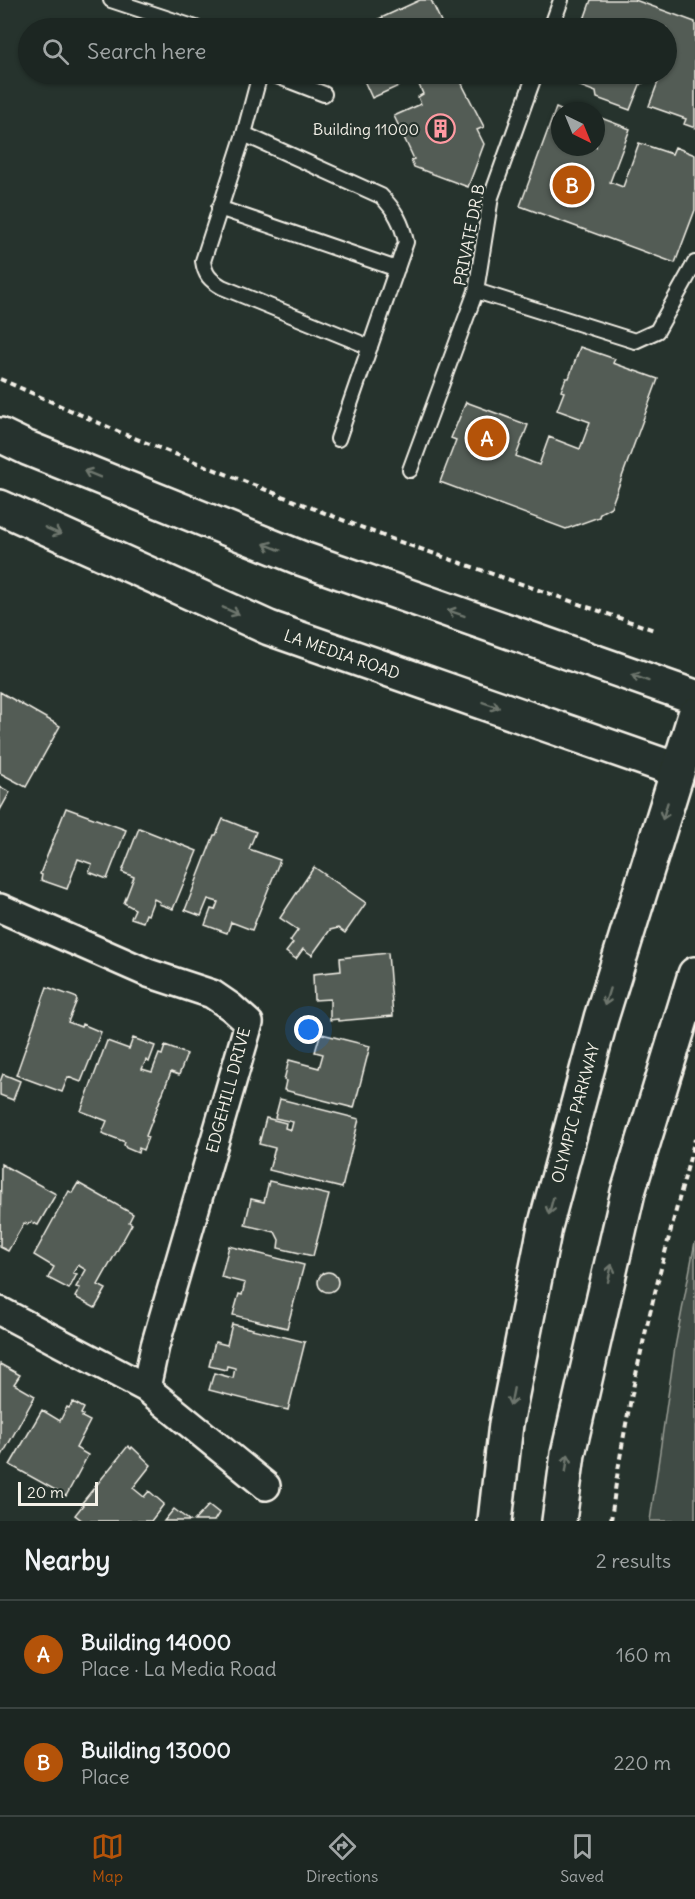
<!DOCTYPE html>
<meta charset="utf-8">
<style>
body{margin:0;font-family:Delius,sans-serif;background:#252e2a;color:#f1f3f6}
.compass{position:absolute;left:551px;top:102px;width:54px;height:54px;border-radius:50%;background:#1c2622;box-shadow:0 2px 4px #0004;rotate:137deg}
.scale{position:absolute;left:18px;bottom:15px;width:80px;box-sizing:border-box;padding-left:6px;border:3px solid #f4f1e8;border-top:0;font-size:16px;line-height:21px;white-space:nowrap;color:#f4f1e8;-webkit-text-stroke:4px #26332d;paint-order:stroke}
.you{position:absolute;left:309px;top:1030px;width:21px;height:21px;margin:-15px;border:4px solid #fff;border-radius:50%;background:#1a73e8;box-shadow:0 0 0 9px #1a73e833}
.badge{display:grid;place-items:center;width:39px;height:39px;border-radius:50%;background:#b45309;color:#fff;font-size:20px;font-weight:700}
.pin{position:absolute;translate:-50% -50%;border:3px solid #fff;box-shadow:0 2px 6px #0006}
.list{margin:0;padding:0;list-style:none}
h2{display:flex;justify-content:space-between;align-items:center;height:78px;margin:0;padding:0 24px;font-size:26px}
h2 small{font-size:20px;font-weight:400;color:#a0a5a5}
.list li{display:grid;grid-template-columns:39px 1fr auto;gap:18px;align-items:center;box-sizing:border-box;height:108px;padding:0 24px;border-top:2px solid #3a4340}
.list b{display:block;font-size:22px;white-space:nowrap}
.list p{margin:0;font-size:20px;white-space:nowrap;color:#a0a5a5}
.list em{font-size:20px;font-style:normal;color:#a0a5a5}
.icon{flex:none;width:33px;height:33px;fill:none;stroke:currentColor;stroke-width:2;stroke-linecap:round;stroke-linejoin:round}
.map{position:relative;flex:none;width:695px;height:1521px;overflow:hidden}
.search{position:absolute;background:#1c2622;box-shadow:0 2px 4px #0004;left:18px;right:18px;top:18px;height:66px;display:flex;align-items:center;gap:15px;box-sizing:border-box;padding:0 21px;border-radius:33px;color:#a0a5a5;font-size:22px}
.sheet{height:294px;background:#1c2622}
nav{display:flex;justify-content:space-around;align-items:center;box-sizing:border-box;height:84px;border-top:2px solid #3a4340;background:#1c2622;font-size:16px;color:#a0a5a5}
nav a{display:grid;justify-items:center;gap:3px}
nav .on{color:#b45309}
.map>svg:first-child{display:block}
.green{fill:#414b45;stroke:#9a9e96;stroke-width:1.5}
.building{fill:#525c55;stroke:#f4f1e8;stroke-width:1.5}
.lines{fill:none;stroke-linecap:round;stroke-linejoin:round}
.service-casing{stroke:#f4f1e8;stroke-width:18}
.minor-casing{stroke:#f4f1e8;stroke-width:32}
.secondary-casing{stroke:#f4f1e8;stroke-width:38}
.primary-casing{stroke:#f4f1e8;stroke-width:38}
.path{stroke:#f4f1e8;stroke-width:4;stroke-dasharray:6 4.5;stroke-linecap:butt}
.service{stroke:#26332d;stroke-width:14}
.minor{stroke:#26332d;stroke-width:27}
.secondary{stroke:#26332d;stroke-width:33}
.primary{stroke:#26332d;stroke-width:33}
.oneway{stroke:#6e766e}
.labels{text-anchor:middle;stroke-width:4.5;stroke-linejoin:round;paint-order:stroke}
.poi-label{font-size:16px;fill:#f4f1e8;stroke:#26332d;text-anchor:end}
.street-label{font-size:16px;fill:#f4f1e8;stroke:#26332d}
</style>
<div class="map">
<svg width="695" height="1521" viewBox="0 0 695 1521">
<rect width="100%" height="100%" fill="#26332d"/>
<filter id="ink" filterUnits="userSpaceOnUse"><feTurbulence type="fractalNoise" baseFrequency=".0167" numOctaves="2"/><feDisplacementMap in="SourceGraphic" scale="12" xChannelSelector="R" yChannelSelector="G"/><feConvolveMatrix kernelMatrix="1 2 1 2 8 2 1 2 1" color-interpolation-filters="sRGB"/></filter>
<g filter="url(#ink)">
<path class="green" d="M695,1242V1521H650L675,1347Z"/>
<path class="building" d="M420,0H431L444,28H367H369L368,24Z
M591,0H635L695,22V128L684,124L686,119L649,106L661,74H666V28H581Z
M361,74H461L465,82L462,84L484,127L477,130L484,144L468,187L414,167L411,160L414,159L394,116L421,104L418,97L423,94L416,78L372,98Z
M564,74H647L643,83L641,82L630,110L597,98L596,92L562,79Z
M556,108L563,111H560V147H596V116L630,129L610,182L623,187L639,143L672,154L675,147L695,155V210L675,263L520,206Z
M580,347L615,359L613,363L658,379L611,507L600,513L599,517L566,529L440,482L456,440L451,438L466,402L528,425L516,456L539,465L549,437L580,449L590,422L557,410L564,392L561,391L566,378H569Z
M0,692L60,726L26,787L0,773Z
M0,787L10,792L0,810Z
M66,808L126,830L107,879L89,872L92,864L78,859L67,889L41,880L42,875L40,874Z
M223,819L256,832L249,849L280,860L252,930L231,922L227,933L205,925L211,909L215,910L218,902L208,899L201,916L185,910L214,835H216Z
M139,828L197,851L173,909L159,904L160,902L154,899L148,915L146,914L143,922L131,918L135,909L124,903L134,877L122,872Z
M314,867L366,903L345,933L338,928L330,930L312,955L303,949L296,959L286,952L293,943L290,941L298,930L280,918Z
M388,953L393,1016L338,1021V1019L330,1020V999L314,1000L313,974L341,971L340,958Z
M47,987L75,997L77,1000L68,1022L81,1027L82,1024L101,1032L81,1082L68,1077L62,1092L16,1075Z
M322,1034L370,1046L354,1108L284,1090L286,1081L284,1080L289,1060L319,1068L323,1054L315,1052L320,1035Z
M133,1038L155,1046L149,1062L146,1060L142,1069L152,1072L159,1054L162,1055L165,1046L187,1054L179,1075L171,1072L146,1136L148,1137L143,1150L139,1148L138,1153L126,1148L124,1145L125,1142L102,1133L107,1121L81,1111L107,1041L129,1049Z
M3,1074L20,1081L13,1100L0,1095V1082Z
M280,1099L359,1119L342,1188L269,1170L275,1148L259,1144L266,1118L286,1123L285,1128L291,1130L293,1122L275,1118Z
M1,1164L56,1194L38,1225L31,1222L28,1224L24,1223L8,1251L0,1247Z
M269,1181L329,1195L313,1256L278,1248L279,1240L275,1232L245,1225L251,1199L264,1202Z
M78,1183L133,1214L129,1222L132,1224L98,1285L106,1289L95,1308L75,1297L80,1288L76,1287L86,1270L78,1265L73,1273L77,1274L69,1289L48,1278L54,1267L34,1255L69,1191L72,1193Z
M229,1246L304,1265L287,1328L233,1315L239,1294L242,1295L245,1283L221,1277Z
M318 1282a10 10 0 1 1 20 0a10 10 0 1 1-20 0Z
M232,1324L305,1342L288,1410L209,1390L214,1373L233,1378L235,1368L227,1366L226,1370L209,1366L215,1342L227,1345Z
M0,1364L20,1375L14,1384L35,1396L0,1459Z
M73,1402L84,1408L81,1414L83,1415L82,1417L90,1421L76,1448L88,1455L66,1496L10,1465L42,1410L60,1421L67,1407L69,1408Z
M128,1446L131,1449L132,1447L151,1465L133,1488L144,1497L149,1491L164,1504L151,1521H83L75,1515L83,1505L81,1504Z
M209,1505L219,1513L214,1521H194Z
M174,1509L190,1521H164Z"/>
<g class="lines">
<defs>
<path id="service" d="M111,0L196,28
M551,28L561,0
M260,74L244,134L203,261C205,275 210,280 222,287L370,347
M272,74L324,94
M244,134L381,196C395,210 402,223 406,242L338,439
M219,208L397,269
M476,291L635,341L657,331L695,263
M410,470L476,291L491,197L535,74"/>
<path id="minor" d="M0,908L148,973L212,994L231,1007L249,1023L155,1346L146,1388
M0,1311L146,1388L266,1486"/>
<path id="secondary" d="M0,435L27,448L303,559L695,697
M0,507L269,628L677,770"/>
<path id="primary" d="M495,1521L506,1424L545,1227L601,1018L695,715
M559,1521L568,1454L628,1192L695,974"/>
</defs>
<use href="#service" class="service-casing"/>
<use href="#minor" class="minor-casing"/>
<use href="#secondary" class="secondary-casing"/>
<use href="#primary" class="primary-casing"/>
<path class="path" d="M0,379L124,434L386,537L654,630
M611,1521C626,1394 662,1263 695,1139"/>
<use href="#service" class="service"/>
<use href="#minor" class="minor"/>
<use href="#secondary" class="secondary"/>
<use href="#primary" class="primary"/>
</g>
<defs><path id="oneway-shaft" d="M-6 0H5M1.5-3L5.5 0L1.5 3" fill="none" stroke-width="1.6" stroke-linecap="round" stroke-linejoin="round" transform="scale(1.5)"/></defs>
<g class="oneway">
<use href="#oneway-shaft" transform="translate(92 474) rotate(-158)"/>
<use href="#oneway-shaft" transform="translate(53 531) rotate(24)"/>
<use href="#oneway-shaft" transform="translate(272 547) rotate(-158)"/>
<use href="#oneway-shaft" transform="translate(231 611) rotate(24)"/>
<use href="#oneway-shaft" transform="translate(456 613) rotate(-161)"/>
<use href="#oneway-shaft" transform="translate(640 678) rotate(-160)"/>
<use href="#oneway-shaft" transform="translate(491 705) rotate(19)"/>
<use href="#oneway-shaft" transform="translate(665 811) rotate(107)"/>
<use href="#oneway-shaft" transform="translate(607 997) rotate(107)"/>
<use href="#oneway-shaft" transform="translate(551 1206) rotate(105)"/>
<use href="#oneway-shaft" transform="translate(610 1273) rotate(-77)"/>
<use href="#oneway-shaft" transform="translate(512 1397) rotate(101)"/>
<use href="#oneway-shaft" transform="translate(567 1463) rotate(-82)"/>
</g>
</g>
<defs>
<symbol id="building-ring" viewBox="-11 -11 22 22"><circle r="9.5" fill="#26332d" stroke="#ff9aa2" stroke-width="1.5"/><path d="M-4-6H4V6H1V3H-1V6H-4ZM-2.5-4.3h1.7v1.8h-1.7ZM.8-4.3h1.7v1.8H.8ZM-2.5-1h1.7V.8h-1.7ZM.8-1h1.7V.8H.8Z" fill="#ff9aa2"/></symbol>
</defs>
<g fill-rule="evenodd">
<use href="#building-ring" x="424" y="112" width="33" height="33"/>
</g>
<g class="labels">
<g class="poi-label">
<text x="419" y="135">Building 11000</text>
</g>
<g class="street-label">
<text transform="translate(469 235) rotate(-79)" y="6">PRIVATE DR B</text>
<text transform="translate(342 654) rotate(19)" y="6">LA MEDIA ROAD</text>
<text transform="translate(228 1090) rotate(-75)" y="6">EDGEHILL DRIVE</text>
<text transform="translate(575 1113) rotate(-75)" y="6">OLYMPIC PARKWAY</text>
</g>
</g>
</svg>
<svg class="compass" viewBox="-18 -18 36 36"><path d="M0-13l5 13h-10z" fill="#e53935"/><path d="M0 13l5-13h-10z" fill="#a0a5a5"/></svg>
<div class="scale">20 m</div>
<div class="you"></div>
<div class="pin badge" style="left:487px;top:438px">A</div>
<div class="pin badge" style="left:572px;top:185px">B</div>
<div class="search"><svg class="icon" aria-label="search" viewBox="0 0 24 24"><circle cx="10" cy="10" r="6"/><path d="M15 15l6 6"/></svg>Search here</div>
</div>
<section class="sheet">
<h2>Nearby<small>2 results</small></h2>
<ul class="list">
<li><span class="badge">A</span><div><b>Building 14000</b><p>Place · La Media Road</p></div><em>160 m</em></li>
<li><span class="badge">B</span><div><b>Building 13000</b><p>Place</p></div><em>220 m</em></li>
</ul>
</section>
<nav>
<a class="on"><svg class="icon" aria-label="map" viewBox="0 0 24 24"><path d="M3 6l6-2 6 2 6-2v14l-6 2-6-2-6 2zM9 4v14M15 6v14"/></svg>Map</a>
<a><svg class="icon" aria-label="directions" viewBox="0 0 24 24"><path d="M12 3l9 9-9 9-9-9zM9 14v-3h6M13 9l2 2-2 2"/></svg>Directions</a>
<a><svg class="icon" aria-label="saved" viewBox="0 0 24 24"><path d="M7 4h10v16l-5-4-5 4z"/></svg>Saved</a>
</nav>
